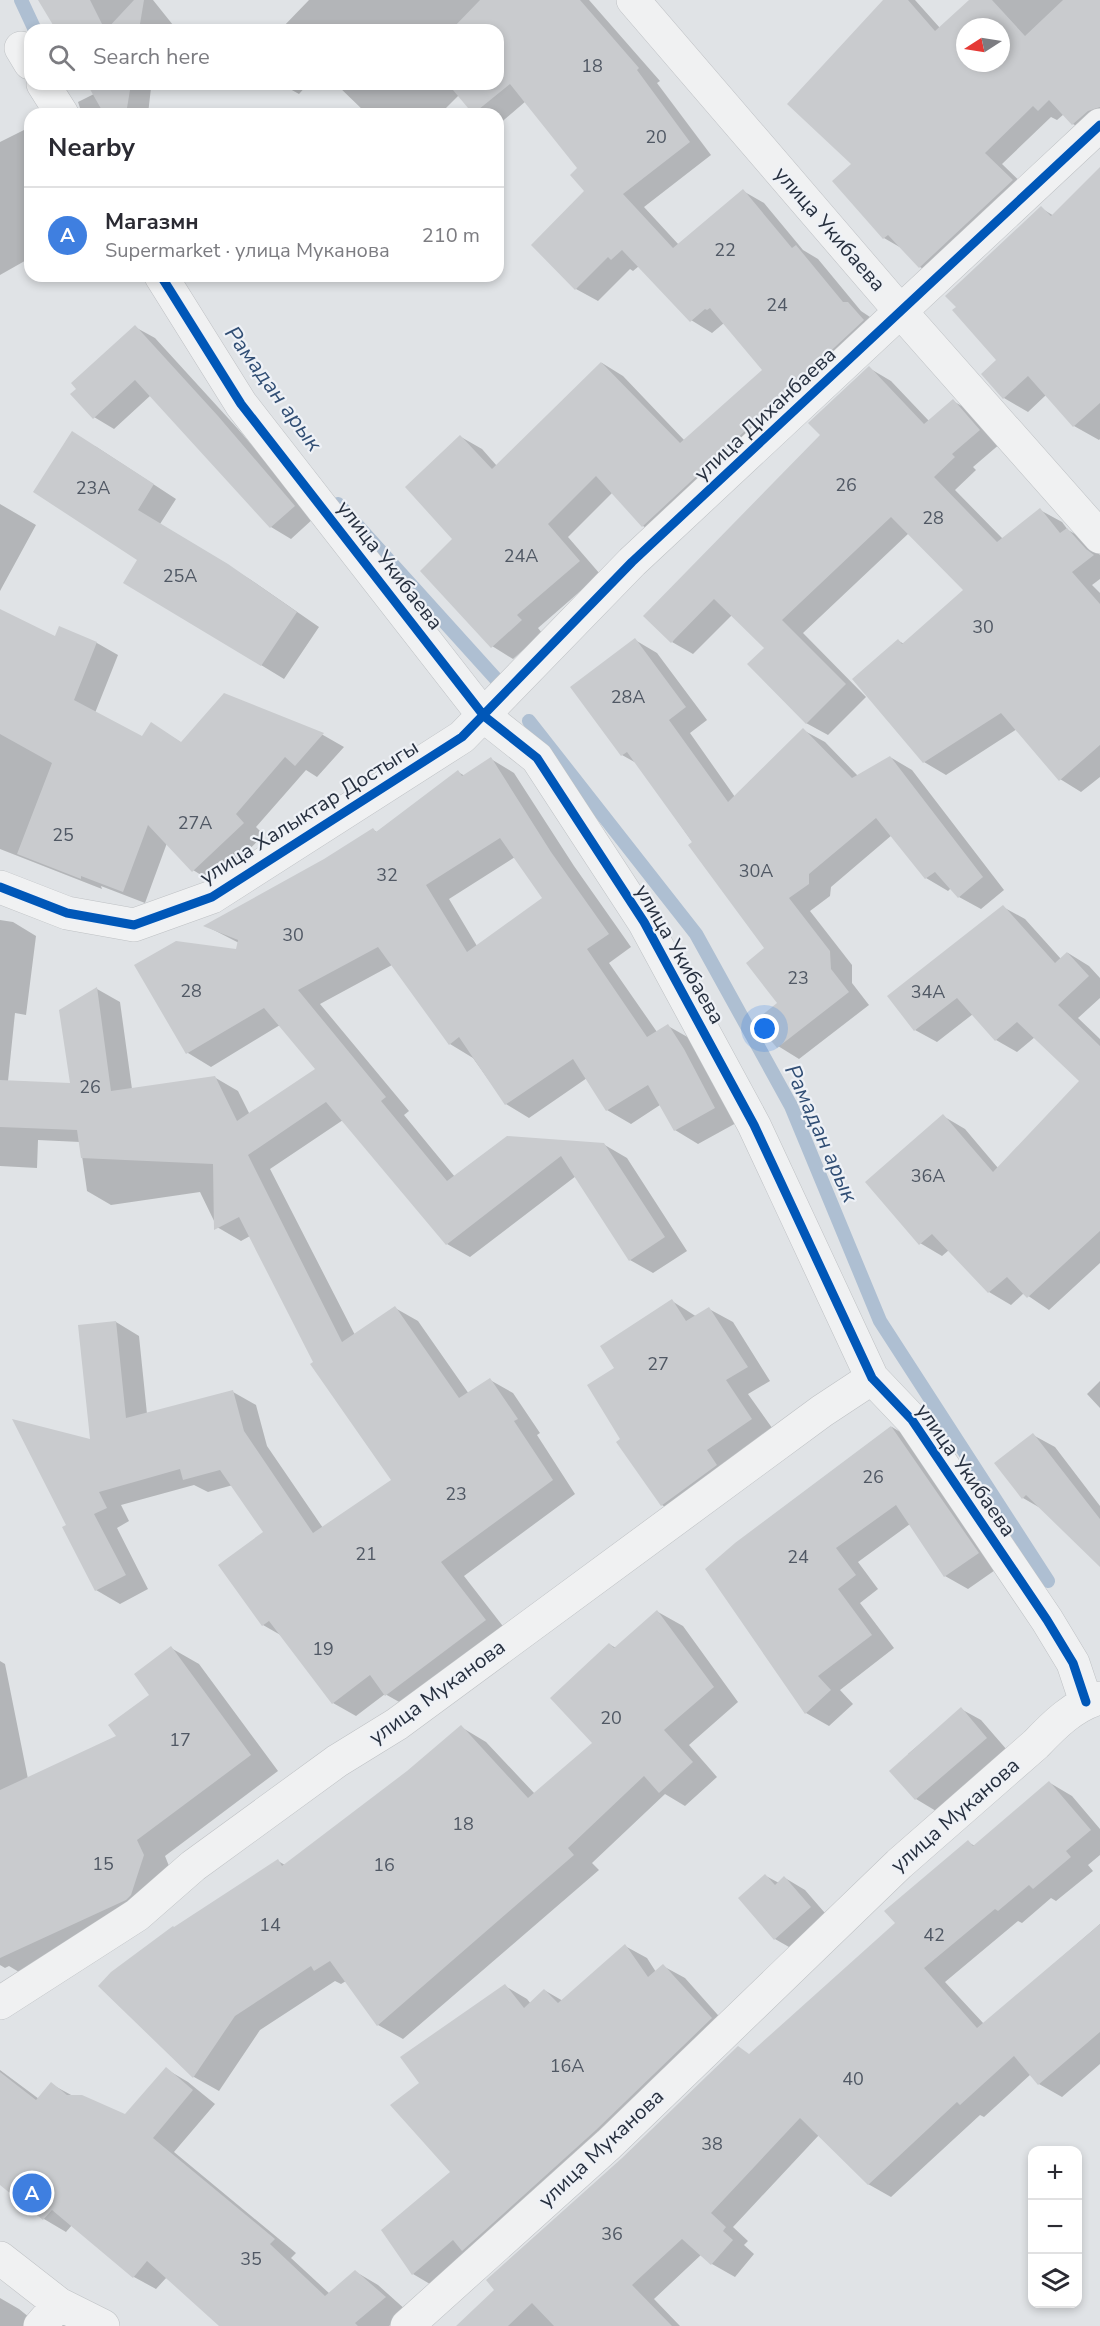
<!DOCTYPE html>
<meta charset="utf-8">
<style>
body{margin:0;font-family:"Nunito Sans",sans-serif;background:#f7f7f7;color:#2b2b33}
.controls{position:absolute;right:18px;bottom:18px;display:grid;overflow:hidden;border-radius:12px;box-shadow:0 3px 9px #0003}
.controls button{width:54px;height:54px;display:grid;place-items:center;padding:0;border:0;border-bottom:2px solid #e1e1e2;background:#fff;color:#2b2b33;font:30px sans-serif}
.compass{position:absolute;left:956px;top:18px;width:54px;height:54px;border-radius:50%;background:#fff;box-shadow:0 3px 9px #0003;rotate:258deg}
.you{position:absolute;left:765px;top:1029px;width:21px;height:21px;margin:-15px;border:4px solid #fff;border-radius:50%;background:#1a73e8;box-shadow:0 0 0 9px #1a73e833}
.badge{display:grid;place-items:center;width:39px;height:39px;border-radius:50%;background:#b45309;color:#fff;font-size:20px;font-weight:700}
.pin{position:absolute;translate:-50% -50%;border:3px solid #fff;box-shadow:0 2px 6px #0006}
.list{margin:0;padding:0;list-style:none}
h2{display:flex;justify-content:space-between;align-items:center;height:78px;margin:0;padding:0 24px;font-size:26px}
h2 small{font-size:20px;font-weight:400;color:#7c7c81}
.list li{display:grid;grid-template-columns:39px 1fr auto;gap:18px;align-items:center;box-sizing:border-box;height:96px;padding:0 24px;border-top:2px solid #e1e1e2}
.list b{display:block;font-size:22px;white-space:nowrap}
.list p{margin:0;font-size:20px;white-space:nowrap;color:#7c7c81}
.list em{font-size:20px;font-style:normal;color:#7c7c81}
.icon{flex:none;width:33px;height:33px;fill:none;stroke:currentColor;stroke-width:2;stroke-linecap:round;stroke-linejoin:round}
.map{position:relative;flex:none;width:1100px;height:2326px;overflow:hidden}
.search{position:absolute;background:#fff;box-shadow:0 3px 9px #0003;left:24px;top:24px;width:480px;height:66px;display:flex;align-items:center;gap:15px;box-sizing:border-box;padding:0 21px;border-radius:18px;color:#7c7c81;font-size:22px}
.panel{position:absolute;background:#fff;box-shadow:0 3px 9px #0003;left:24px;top:108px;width:480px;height:174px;border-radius:18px}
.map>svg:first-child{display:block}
.shadow{fill:#0003;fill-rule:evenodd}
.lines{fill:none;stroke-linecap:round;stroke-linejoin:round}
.stream{stroke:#aebfd2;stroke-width:14}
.building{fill:#c9cbce;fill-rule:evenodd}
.street-casing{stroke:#bec1c4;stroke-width:34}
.street{stroke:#f0f1f2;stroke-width:33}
.cycleway-casing{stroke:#eef1f6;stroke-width:13}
.cycleway{stroke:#0057b8;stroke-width:9}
.labels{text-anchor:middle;stroke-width:4.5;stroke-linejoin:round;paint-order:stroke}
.number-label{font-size:18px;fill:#505864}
.street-label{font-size:21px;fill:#27303f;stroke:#eef1f6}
.water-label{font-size:22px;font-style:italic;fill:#314e74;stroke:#eef1f6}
</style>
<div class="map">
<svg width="1100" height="2326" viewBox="0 0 1100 2326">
<rect width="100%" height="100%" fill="#e0e3e6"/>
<path class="shadow" d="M48,0H153L177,30H57Z
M309,0H589L660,81L657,83L711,155L644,207L679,245L743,191L764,203L803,250L818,259L861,311L870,317L884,333L664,538L643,526L613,492L568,537L600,574L538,628L542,633L513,659L492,646L455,540L461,437L482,449L497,466L602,363L623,376L685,441L764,370L724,323L712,333L691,320L639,266L633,271L630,269L598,301L576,289L586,191L579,168L526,101L498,125V114H475L459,95L440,114H367L336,84H498V30H280Z
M885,0H915L940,28L971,0H1100V128L1092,135L1073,124L1064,114L1057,120L1051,117L1002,164L1031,192L939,278L920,267L903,249L884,238L853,164ZM965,27H1001V63H965Z
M88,84H157L151,88L148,114H82L78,102L94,94Z
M281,84H308L299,94Z
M30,127V228L27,230L30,234V258L0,275V142Z
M1100,169V439L1099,440L1074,426L1046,395L1028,412L1004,398L998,360L1041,208L1054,216Z
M135,327L155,338L238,429L314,518L291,539L271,527L151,395L114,429L94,417Z
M869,368L891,381L929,421L953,401L974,413L1001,443L973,467L976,470L955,490L1003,539L1040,510L1062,522L1068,530L1089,542L1100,555V579L1092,585L1100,593V777L1081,792L1060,779L1017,729L946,775L924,762L854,679L899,641L904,644L965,590L909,533L803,633L866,697L828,735L806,723L766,648L732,615L693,654L672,642Z
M95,446L176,499L160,524L251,580L319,627L284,679L261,665L139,559Z
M0,504L36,525L0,591Z
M0,611L56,638L60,628L97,643L118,655L95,713L142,738L152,724L182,743L224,695L323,735L344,747L317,777L306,770L256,827L264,835L214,883L193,870L167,843L145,903L101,886L102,889L0,849Z
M635,640L657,653L707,720L690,733L735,797L803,730L825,742L858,776L890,757L912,770L1004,890L981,909L959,897L951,888L948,891L926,878L892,835L831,887L830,896L810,911L852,965V983L869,1005L799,1059L778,1046L779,1003L766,948L638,764L622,755Z
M491,759L514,773L574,866L631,947L609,963L657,1032L668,1026L691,1039L738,1122L698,1144L675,1130L660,1105L631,1124L607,1110L587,1078L529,1118L506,1104L473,1058L450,1044L392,965L320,1004L409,1111L404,1115L455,1177L603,1144L627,1158L687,1251L653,1273L630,1260L576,1176L470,1257L447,1244L343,1120L270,1169L355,1335L395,1308L418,1321L469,1394L490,1380L513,1393L540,1433L537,1435L575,1494L464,1576L509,1634L410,1708L385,1694L356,1716L333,1703L284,1637L263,1625L220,1565L265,1533L233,1485L208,1492L194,1485L121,1505L129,1521L117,1528L148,1589L120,1604L96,1590L68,1525L91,1441L116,1322L139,1336L147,1414L233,1392L256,1405L267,1446L323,1528L393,1481L315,1363L250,1236L241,1241L217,1227L200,1192L111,1205L87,1191L80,1142L38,1140L37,1168L0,1166V920L13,922L36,936L26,1015L15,1013L8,1081L71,1084L97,989L120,1002L132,1089L214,1077L238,1091L250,1115L318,1069L280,1025L211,1067L188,1053L136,966L237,950L239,943L206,926L324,861L373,830L377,832L458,772L465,776ZM515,857L544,898L477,946L449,899Z
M1003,907L1025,919L1061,959L1068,953L1089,966L1100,978V998L1078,1018L1100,1039V1263L1049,1310L1024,1293L1011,1305L989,1292L949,1250L942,1256L920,1243L943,1116L965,1129L998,1168L1081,1081L1035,1037L1017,1052L996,1040L973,1014L937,1042L915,1030Z
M672,1301L697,1317L709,1309L733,1322L770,1381L748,1394L775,1432L686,1519L662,1505L622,1440L616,1368Z
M1100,1381V1408L1087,1394Z
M892,1427L915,1441L1001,1566L968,1589L945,1576L910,1524L858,1562L878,1589L860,1603L894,1648L840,1690L853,1704L829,1726L806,1713L707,1569Z
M1033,1435L1055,1447L1100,1506V1563L1042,1509L1023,1498Z
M658,1612L683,1626L738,1702L689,1745L717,1777L685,1806L665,1794L592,1863L599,1870L403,2039L378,2025L346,1981L341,1984L335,1981L260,2030L219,2091L194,2077L101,1986L175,1929L278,1861L285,1865L408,1772L461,1727L486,1742L535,1794L594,1743L609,1644L616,1648Z
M171,1648L199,1664L278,1771L165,1856L171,1871L24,1975L9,1966L5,1968L0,1965V1661L5,1664L28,1779L118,1736L152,1695Z
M961,1709L981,1720L1007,1750L936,1811L916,1799L908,1754Z
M1050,1783L1072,1796L1100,1829V1855L1088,1865L1093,1871L1056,1901L1051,1898L1022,1923L1018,1921L945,1982L984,2024L1100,1924V2064L1062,2097L1039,2084L1031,2074L984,2117L980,2115L891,2197L868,2184L819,2135L733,2227L748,2241L744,2245L754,2254L735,2277L712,2264L702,2254L654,2299L680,2326H483L751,2055L897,1923L968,1842L975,1846Z
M766,1876L779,1883L785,1878L805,1890L831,1920L796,1951L775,1939L740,1898Z
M625,1946L647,1958L656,1972L663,1966L685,1978L733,2032L435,2287L413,2274L452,2172L421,2084L505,1986L527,1999L531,2004L544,1990L563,2001Z
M166,2069L188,2082L215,2104L174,2152L296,2253L291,2258L330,2294L356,2272L378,2285L407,2311L389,2326H221L167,2277L156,2289L134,2277L72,2225L66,2232L44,2219L0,2183V2070L39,2099L51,2084L73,2096L125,2116Z
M0,2298L19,2309L40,2326H0Z"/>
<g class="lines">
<path class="stream" d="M21,0L35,30
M338,504L496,679
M529,721L696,934L791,1106L880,1321L1048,1581"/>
</g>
<path class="building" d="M38,0H90L105,30H56Z
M134,0H144L139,30H106Z
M480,0H580L639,68L637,70L690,142L623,194L673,248L743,189L792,248L796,245L843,302H848L864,320L642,527L596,476L548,524L580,561L517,615L522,620L491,648L420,571L452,539L405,487L460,435L492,469L601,362L680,443L762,370L710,308L707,310L705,309L690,322L622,250L611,260L608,257L575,290L531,245L584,191L570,175L577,168L510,84L473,114L448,84H498V30H451Z
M883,0H908L935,31L969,0H992L1025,36L1063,0H1100V107L1088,111L1072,125L1049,100L1038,111L1033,106L985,153L1013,180L919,268L888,235L883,239L832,181L851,164L787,104ZM965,27H1001V63H965Z
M87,84H131L126,114H104Z
M1100,167V403L1073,427L1028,376L1003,399L981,374L996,360L952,310L956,307L945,296L1041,206L1051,216Z
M135,325L218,416L295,506L270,528L135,380L93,419L70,394L76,389L71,383Z
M869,366L924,424L953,399L980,430L952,454L955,457L934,477L997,542L1040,508L1060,533L1067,528L1086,549L1094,555L1072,572L1100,604V745L1059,781L1001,713L923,763L852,679L898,639L902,644L963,590L891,517L782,620L846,684L806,724L747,664L764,648L714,599L671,643L643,616L820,435L808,423Z
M72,431L154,484L138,510L228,564L297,612L261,666L123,583L137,560L33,492Z
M0,609L55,636L59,626L97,642L74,700L142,736L151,722L181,742L224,693L324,733L295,766L285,757L236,814L244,823L192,872L148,825L123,892L81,876V879L17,854L52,763L0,734Z
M635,638L686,707L669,720L728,802L803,728L852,778L890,756L983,877L958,898L935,872L925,879L876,818L809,874V884L789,898L830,951L831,969L849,992L777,1048L755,1021L777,1003L746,963L764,948L688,845L692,842L627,752L621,756L570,687Z
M491,757L551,852L609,934L587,949L647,1037L668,1024L684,1049L715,1108L674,1131L648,1085L606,1111L573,1059L505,1105L459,1037L449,1045L378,947L298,990L386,1097L381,1101L447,1181L507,1136L604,1143L665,1237L629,1261L561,1156L446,1245L326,1102L248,1155L342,1342L395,1306L459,1398L490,1378L518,1419L514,1421L553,1480L441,1562L486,1620L385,1696L370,1675L332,1704L269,1621L262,1626L218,1565L263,1532L220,1470L183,1480L180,1469L99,1492L107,1508L94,1514L126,1575L95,1591L62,1527L66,1525L12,1419L90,1439L78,1325L116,1321L126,1418L233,1390L244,1431L313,1533L391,1480L310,1364L313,1362L239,1217L214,1230L213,1164L81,1158L77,1130L0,1127V1080L70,1083L59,1010L97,987L111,1091L215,1076L237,1121L315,1069L264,1008L186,1054L134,965L176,941L236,949L238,940L203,926L324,859L373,828L376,832L458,770L462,776ZM500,838L542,898L467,952L426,885Z
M1003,905L1055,963L1067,952L1089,976L1058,1005L1100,1046V1231L1027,1298L1007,1277L988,1293L932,1234L919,1245L865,1182L943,1114L993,1172L1079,1081L1017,1022L995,1041L957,998L914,1031L887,996Z
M672,1299L686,1321L709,1307L748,1367L726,1380L752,1419L707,1450L717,1465L661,1506L616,1442L620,1439L587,1385L614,1368L600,1346Z
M891,1426L979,1553L944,1577L896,1505L836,1548L856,1575L838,1589L872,1635L818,1676L831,1690L805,1714L705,1569L735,1543Z
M1033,1433L1100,1519V1567L1026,1495L1022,1499L994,1463Z
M657,1610L714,1687L664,1730L693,1762L659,1793L644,1776L568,1848L574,1855L377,2026L330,1961L314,1971L311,1966L235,2016L193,2078L98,1986L111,1972L173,1926L174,1927L278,1859L282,1866L407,1771L461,1725L528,1798L592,1743L550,1698L609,1643L614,1648Z
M171,1646L251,1755L137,1840L144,1855L131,1895L126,1900L0,1958V1790L116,1736L108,1725L149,1695L134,1674Z
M961,1707L987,1738L915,1800L889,1771Z
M1049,1781L1091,1830L1066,1851L1071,1857L1033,1889L1029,1885L998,1911L995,1909L924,1968L977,2028L1100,1924V2032L1038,2085L1014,2056L960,2105L957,2102L868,2185L800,2118L711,2213L726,2227L723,2231L733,2240L711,2265L682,2239L632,2285L672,2326H554L532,2303L508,2326H456L494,2290L486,2280L622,2158L738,2046L749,2054L895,1923L884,1911L968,1840L973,1846Z
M765,1874L775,1885L784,1876L811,1907L774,1940L738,1898Z
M625,1944L648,1977L663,1964L712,2018L596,2130L462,2251L453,2240L412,2275L381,2230L450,2172L390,2105L419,2083L400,2057L505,1984L524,2008L544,1989L558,2003Z
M166,2067L193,2090L153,2138L275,2239L270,2244L325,2296L355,2270L386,2297L355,2323L358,2326H219L147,2261L133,2278L52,2210L43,2220L0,2185V2072L36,2100L51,2082L67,2095H82L125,2114Z"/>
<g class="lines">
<defs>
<path id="street" d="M633,0L901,312L1100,537
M21,48L30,63
M43,84L62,114
M161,276L241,404L484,716L537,758L644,922L754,1125L872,1378L912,1420L1047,1620L1073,1663L1086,1702
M0,887L67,913L134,925L212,897L462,737L632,562L1100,125
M0,2003L137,1915L193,1866L337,1761L397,1724L822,1411L872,1378
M0,2258L59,2304L103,2326
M40,2326L59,2304
M407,2326L609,2144L899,1864L1036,1744C1054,1725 1074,1705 1100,1698"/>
</defs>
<use href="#street" class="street-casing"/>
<use href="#street" class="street"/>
<defs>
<path id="cycleway" d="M161,276L241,404L484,716L537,758L644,922L754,1125L872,1378L912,1420L1047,1620L1073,1663L1086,1702
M0,887L67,913L134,925L212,897L462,737L632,562L1100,125"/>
</defs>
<use href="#cycleway" class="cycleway-casing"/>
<use href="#cycleway" class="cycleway"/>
</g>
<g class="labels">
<g class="number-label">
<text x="592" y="72">18</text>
<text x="656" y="143">20</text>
<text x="725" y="256">22</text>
<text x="777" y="311">24</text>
<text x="846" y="491">26</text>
<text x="93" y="494">23А</text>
<text x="933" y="524">28</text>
<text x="521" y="562">24А</text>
<text x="180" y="582">25А</text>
<text x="983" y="633">30</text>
<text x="628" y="703">28А</text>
<text x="195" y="829">27А</text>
<text x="63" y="841">25</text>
<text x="756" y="877">30А</text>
<text x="387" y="881">32</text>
<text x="293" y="941">30</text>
<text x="798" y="984">23</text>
<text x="191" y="997">28</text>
<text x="928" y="998">34А</text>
<text x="90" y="1093">26</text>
<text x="928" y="1182">36А</text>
<text x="658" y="1370">27</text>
<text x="873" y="1483">26</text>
<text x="456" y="1500">23</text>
<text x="366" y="1560">21</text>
<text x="798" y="1563">24</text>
<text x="323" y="1655">19</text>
<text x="611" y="1724">20</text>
<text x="180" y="1746">17</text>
<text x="463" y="1830">18</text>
<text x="103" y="1870">15</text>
<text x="384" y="1871">16</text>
<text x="270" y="1931">14</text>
<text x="934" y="1941">42</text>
<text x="567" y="2072">16А</text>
<text x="853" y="2085">40</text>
<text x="712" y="2150">38</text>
<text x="612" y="2240">36</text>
<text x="251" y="2265">35</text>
</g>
<g class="street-label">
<text transform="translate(830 229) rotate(49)" y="7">улица Укибаева</text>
<text transform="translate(765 414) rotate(-43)" y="7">улица Диханбаева</text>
<text transform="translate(390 565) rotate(52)" y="7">улица Укибаева</text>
<text transform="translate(309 812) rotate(-32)" y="7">улица Халыктар Достыгы</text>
<text transform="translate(680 954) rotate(60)" y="7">улица Укибаева</text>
<text transform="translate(966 1470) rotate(55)" y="7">улица Укибаева</text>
<text transform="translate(437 1692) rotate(-36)" y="7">улица Муканова</text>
<text transform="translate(955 1815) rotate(-41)" y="7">улица Муканова</text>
<text transform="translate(601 2148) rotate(-43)" y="7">улица Муканова</text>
</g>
<g class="water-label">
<text transform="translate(274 388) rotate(54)" y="8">Рамадан арык</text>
<text transform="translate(822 1133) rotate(66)" y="8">Рамадан арык</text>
</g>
</g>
</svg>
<div class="controls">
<button>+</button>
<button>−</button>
<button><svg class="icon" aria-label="layers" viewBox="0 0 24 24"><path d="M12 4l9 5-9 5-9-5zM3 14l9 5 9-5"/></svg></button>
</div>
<svg class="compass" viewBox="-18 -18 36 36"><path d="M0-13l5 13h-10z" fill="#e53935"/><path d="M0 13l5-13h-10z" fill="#7c7c81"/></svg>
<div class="you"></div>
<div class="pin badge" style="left:32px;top:2193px;background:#3f7fe0">A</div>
<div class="search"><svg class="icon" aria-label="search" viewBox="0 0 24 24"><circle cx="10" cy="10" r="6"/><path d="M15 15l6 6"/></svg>Search here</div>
<section class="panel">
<h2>Nearby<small></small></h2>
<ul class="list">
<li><span class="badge" style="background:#3f7fe0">A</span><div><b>Магазмн</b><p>Supermarket · улица Муканова</p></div><em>210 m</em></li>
</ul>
</section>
</div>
